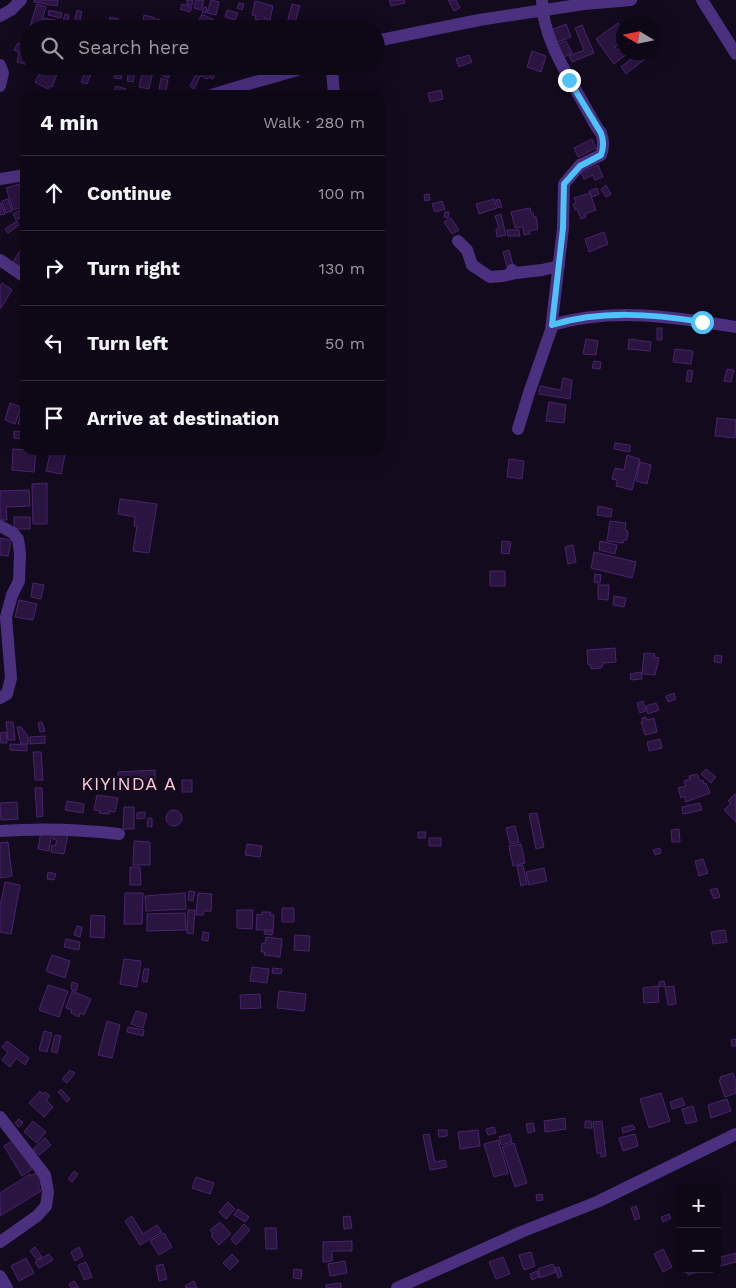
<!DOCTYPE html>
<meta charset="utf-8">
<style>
body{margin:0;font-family:"Work Sans",sans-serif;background:#17111f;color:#f1f3f6}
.controls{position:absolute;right:15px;bottom:15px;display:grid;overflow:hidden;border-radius:10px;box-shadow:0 5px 20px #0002}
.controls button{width:45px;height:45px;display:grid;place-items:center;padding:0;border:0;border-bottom:1px solid #2e2935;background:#0e0816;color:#f1f3f6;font:25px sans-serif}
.compass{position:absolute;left:616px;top:15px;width:45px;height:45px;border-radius:50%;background:#0e0816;box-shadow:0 5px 20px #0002;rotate:280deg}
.stop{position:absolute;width:15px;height:15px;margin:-11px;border:4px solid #4fc3f7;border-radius:50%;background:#fff}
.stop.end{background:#4fc3f7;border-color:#fff;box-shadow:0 1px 5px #0008}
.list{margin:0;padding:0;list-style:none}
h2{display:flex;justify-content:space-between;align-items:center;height:65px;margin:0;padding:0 20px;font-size:21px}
h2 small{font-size:16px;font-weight:400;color:#9b9aa1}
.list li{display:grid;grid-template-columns:32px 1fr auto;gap:15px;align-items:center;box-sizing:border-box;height:75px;padding:0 20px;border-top:1px solid #2e2935}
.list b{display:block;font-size:19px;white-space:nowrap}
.list em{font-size:16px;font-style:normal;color:#9b9aa1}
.icon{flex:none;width:28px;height:28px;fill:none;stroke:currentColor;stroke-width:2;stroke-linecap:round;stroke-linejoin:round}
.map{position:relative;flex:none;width:736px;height:1288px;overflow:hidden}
.search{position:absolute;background:#0e0816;box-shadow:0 5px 20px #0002;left:20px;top:20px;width:365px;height:55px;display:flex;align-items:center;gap:12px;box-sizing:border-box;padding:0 18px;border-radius:28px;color:#9b9aa1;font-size:19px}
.panel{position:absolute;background:#0e0816;box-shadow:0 5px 20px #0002;left:20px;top:90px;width:365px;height:365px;border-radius:15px}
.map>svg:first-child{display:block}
.building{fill:#2a1440;stroke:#49246e}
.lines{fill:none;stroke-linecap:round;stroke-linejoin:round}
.minor{stroke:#4c3080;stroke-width:12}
.route{stroke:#4fc3f7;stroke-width:6}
.labels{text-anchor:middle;stroke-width:4.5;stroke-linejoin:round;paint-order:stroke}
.quarter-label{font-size:18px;letter-spacing:1px;fill:#ffc8da;stroke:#130a1d}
</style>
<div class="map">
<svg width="736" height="1288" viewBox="0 0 736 1288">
<rect width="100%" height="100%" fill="#130a1d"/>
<path class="building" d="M34,0H58L57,6L34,2Z
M187,0H193L192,5L187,4Z
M196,0H204L201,10L194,8Z
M211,0L219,2L216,15L207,13Z
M389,0H404L405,3L391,6Z
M448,0H456L460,8L454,11Z
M255,1L273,6L270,20L264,18V21L255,19L256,16L252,15Z
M239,3L244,4L242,10L237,8Z
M37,4L46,7L39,29L30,26Z
M182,4L192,7L190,12L180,9Z
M292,4L300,6L293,29H291L286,27Z
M204,7L207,8L206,13L202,12Z
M49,10L62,13L61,18L48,15Z
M77,10L82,12L78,28L73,27Z
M227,10L238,13L235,20L225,17Z
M65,14L69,15L66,29L61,28Z
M202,14L214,20L212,24L216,26L215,29H195Z
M144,15L155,18L154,24L143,21Z
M110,17L118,19L117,29H107Z
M44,18L60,21L59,28L43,24Z
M157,19L164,22L162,27L155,24Z
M618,23L624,31V40L615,47L617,50L624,45V52H629L614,64L596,39Z
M244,24L250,27L249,29H242Z
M566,24L571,37L556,43L551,30Z
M582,25L594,53L572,62L569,56L584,50L575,28Z
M566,41L572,53L563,58L557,45Z
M18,43L27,47L24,54L14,50Z
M532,51L546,56L541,72L527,67Z
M640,52L645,59L626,74L621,67Z
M19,53L29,55V65L17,62Z
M469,55L472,62L459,67L456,59Z
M44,66H53L59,69L52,87L50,86L48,89L35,82Z
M116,66L123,67L121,79L114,78Z
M130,66L136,67L133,82L127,81Z
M166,66L171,67L169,78L163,76Z
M173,66H183V70L172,68Z
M205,66L218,67L213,79L209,77L207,79L201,76Z
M87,67L93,69L87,84L81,82Z
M143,69L153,71L149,89L139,87Z
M197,72L201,74L194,89L190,86Z
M161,78L168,80L165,95H158Z
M116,86L126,89L124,95H112Z
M441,90L443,99L430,102L428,93Z
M592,139L596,148L578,157L574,148Z
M598,165L603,177L595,180L593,175L584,179L581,172Z
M19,184L23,196L25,195V206L13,210L6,188Z
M606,185L611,194L606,197L601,189Z
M597,188L599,194L592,197L589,191Z
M590,193L596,210L585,214L586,217L581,219L577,209L575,210L573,204L576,203L574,198Z
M429,194L430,200L425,201L424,195Z
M8,199L12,211L6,213L2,201Z
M494,199L497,208L479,214L476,204Z
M499,199L502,207L499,208L496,200Z
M442,201L445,209L435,212L432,204Z
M0,203H1L5,214L0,215Z
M24,208L25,215L16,220L13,214Z
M530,208L531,213H533L534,217H536L538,229L529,231L530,234L524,235L523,227L515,228L511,212Z
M445,212H449L448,218L444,217Z
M501,214L506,235L497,237L496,229L499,228L495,216Z
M451,218L459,230L452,234L444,222Z
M17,221L19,225L8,233L5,229Z
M507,230H519L520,236H508Z
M604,232L608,244L589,252L585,239Z
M22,248L25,249L24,270L12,263Z
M509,250L513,265L507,267L503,252Z
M2,283L12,290L1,308L0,307V286Z
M657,328H662V340H657Z
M586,339L598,341L596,355L583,354Z
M629,339L651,342L650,351L628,349Z
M675,349L693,351L691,364L673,362Z
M594,361L601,362L600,369L592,368Z
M727,369L734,370L731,382L724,381Z
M688,370L693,371L691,382L686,381Z
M563,378L572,380L570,399L539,394L540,386L561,390Z
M549,402L566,405L564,423L546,421Z
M10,403L21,407L15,424L5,420Z
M21,413L25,415V426L18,424Z
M717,418L736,420L735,438L715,436Z
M14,431L23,432V439L14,438Z
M615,443L630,445V452L614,449Z
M13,449L36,451L34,472L12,470Z
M51,450H66L61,474L46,471Z
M627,455L640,459L632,490L616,486L617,480L612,479L615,468L624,470Z
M509,459L524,461L522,479L507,477Z
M640,462L651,465L647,484L636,481Z
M47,483V524H33L32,484Z
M29,490L30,506L6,507L7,520H0V491Z
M120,499L157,504L149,553L133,551L137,526H134L135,517L118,514Z
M598,506L612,509L611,517L597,515Z
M14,517H30V529H14Z
M610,521L626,523L625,530L628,531L627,540H624L623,543L607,541Z
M0,538L11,540L8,556L0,555Z
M502,541L511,542L509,554L501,553Z
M600,541L617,545L615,554L599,550Z
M573,545L576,562L568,564L565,547Z
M594,552L636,562L632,578L591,568Z
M490,571H505V586H490Z
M595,574L601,575L600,583L594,582Z
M33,583L44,585L41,599L31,597Z
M598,585H609L608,600L598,599Z
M614,596L626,598L624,607L613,605Z
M19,600L37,604L33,620L15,617Z
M615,648L616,662L604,663L601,668L591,669V665H588L587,650Z
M644,653L655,654L654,657L659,658L655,675L642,674Z
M715,655L722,656L721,663L714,662Z
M641,672L642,679L631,680L630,674Z
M674,693L676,699L668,702L666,696Z
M643,701L646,711L640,713L637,703Z
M656,703L659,710L648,714L646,706Z
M646,717L647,720L654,718L657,732L645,735L641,722H643L642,718Z
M6,722H13L15,740H8Z
M42,722L45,731L40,732L38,723Z
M17,727H21L28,736V744H21Z
M6,732L7,743H1L0,733Z
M45,736V743L30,744V737Z
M660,739L662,748L649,751L647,742Z
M10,744L27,745V751L10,750Z
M33,752H41L43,780H35Z
M706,769L716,777L711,783L701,774Z
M155,770V788L118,790V772Z
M697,774L700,781L703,780L704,784L706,783L710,793L686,802L684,796L681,798L678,788L686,786L684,781L690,779L689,776Z
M182,780H192V792H182Z
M35,788H42L43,816L37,817Z
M735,794L736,795V822L724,810L731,803L728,801Z
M97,795L118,798L115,812L109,811V814L99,813L100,811L94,810Z
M67,801L84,804L83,813L65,810Z
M17,802L18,819L1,820L0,803Z
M700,803L702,810L683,814L682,807Z
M124,807H134V829H123Z
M166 818a8 8 0 1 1 16 0a8 8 0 1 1-16 0Z
M145,812V818L137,819V813Z
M537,813L544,847L536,849L529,814Z
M148,818H152V827L147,826Z
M515,826L519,842L510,844L506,828Z
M679,829L680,842H672L671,830Z
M41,831L52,832L49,851L38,849Z
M54,832L68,835L64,854L51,852L52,845L55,846L57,840L53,839Z
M418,832H426L425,838H418Z
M429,838H441V846H429Z
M134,841L150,842V865H133Z
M8,842L12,876L0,878V843Z
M247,844L262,846L260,857L245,855Z
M521,844L525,863L513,866L509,846Z
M660,848L661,853L655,855L653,850Z
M703,859L708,873L699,876L695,861Z
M523,865L527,884L521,886L517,866Z
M130,867H140L141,885H130Z
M544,868L547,881L529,885L526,872Z
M48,872L56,874L54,880L47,879Z
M5,882L20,885L11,934L0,932V907Z
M717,888L720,897L714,899L710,890Z
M189,891L195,892L193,901L188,900Z
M125,893H143L142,924H124Z
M185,893L186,909L146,911L145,896Z
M198,893L212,894L211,911H204L203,915H196Z
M282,908H294V922H282Z
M188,910H195L193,934L187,933Z
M237,910H253L252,929L237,928Z
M262,912H271L270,915H274L273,930H256L257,914L262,915Z
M185,913L186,930L147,931V914Z
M91,915L105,916L104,938L90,937Z
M77,926L82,927L80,937L74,935Z
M725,930L727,942L713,944L711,932Z
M265,931H273L272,935L264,934Z
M203,932L209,933L208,941L202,940Z
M295,935L310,936L309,951L294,950Z
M266,937L282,939L280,957L264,955L265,952H261L262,943L265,944Z
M66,939L80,942L79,950L64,947Z
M52,955L70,961L65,978L46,971Z
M124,959L141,961L137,987L120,984Z
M252,967L269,969L267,983L250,981Z
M273,968L282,969L281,974L272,973Z
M144,969H149L147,982L142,981Z
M664,981L665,986L659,987V982Z
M72,982L78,984L76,991L71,989Z
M48,985L68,991L59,1017L39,1010Z
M658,986L659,1002L644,1003L643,988Z
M674,986L676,1004L668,1005L665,987Z
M72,991L91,999L84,1015L80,1013L79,1017L71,1013L72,1010L66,1008Z
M279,991L306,994L304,1011L277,1008Z
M260,994L261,1008L241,1009L240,995Z
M136,1011L147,1014L143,1028L131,1024Z
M107,1021L120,1025L112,1058L98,1055Z
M128,1027L144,1030L143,1036L127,1032Z
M44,1031L52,1033L47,1052L39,1050Z
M55,1035L61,1036L57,1053L51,1051Z
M736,1039V1046H732L731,1040Z
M7,1041L29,1058L25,1065L16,1058L10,1067L2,1060L8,1052L2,1047Z
M70,1070L75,1073L67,1083L62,1079Z
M733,1073L736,1082V1093L725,1097L719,1080L721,1079L720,1077Z
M61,1089L70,1099L67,1102L58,1092Z
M40,1091L43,1094L45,1092L50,1096L46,1100L53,1107L44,1117L29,1103Z
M661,1093L670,1121L649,1128L640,1099Z
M682,1098L685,1105L672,1109L670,1102Z
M727,1099L731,1111L711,1118L708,1105Z
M693,1106L697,1121L686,1124L682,1109Z
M565,1118L566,1129L545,1132L544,1121Z
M19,1119L23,1123L19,1127L15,1123Z
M33,1121L46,1132L37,1143L24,1132Z
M585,1121H591L592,1128H585Z
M602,1121L606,1156L601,1157V1153H597L593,1122Z
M533,1123L535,1131L528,1133L526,1124Z
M633,1125L635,1129L623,1133L622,1128Z
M494,1127L496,1133L488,1135L486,1129Z
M438,1130H447V1136L439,1137Z
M478,1130L480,1146L460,1149L458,1132Z
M429,1134L435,1162L445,1160L447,1167L430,1170L423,1135Z
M510,1134L512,1142L501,1145L499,1137Z
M635,1134L638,1146L623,1151L619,1138Z
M45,1138L51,1145L39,1155L33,1149Z
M14,1140L32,1169L22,1176L4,1146Z
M498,1140L508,1173L494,1177L484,1144Z
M514,1143L527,1183L515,1187L502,1147Z
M74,1171L78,1174L72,1182L68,1179Z
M36,1173L42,1184L38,1186L41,1191L0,1216V1193L30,1174L31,1176Z
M196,1177L214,1183L210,1194L192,1188Z
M542,1194L543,1200L537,1201L536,1195Z
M228,1202L235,1209L226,1219L219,1212Z
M636,1206L640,1218L635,1220L631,1208Z
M238,1209L249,1217L245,1222L234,1215Z
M669,1214L671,1218L663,1222L661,1217Z
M132,1216L143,1234L157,1225L162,1232L140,1245L125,1221Z
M350,1216L352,1228L344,1229L343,1217Z
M220,1222L231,1234L219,1245L211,1236L213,1234L210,1230Z
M244,1224L250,1230L236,1245L231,1239Z
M265,1228H276L277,1249H266Z
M164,1233L172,1247L159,1255L150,1241Z
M352,1241V1251H332V1261L323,1262V1242Z
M35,1247L42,1257L37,1260L30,1251Z
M79,1247L83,1256L75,1261L71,1252Z
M663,1249L672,1267L663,1272L654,1254Z
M531,1252L535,1266L524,1270L519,1255Z
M736,1253V1262L717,1267V1258Z
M49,1254L53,1260L39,1268L35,1262Z
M232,1254L239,1261L230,1270L223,1263Z
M503,1257L510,1274L496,1279L489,1262Z
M26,1258L34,1273L19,1281L11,1266Z
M345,1261L347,1273L330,1276L328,1264Z
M86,1262L92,1277L84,1280L78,1265Z
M163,1264L167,1279L159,1281L156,1266Z
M553,1264L556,1272L540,1278L538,1269Z
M559,1267L562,1276L558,1278L555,1268Z
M294,1269L302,1270L301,1279L293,1278Z
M687,1269H709L688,1275Z
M537,1271L539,1277L532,1280L530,1274Z
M74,1281L79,1288H71L69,1284Z
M194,1281L197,1288H186L185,1286Z
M341,1283V1288H326V1285Z"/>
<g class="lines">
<path class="minor" d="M702,0L736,54
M0,16L11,10L21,0
M376,41L479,20L584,4L631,0
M0,65L3,73L0,86
M329,66L332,70L334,95
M212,95C244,84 277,77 309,66
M0,179L25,175
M458,241L467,250L472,265L490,277L503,276L516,273
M0,260L25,277
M512,270L516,273L542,270L559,266
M552,325C613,307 674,317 736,327
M518,429L529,393L551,330L563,228L564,184L580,165L601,155C604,147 604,141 601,133C595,126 592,118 587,110C569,77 542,38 542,0
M0,526L13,533L18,539L20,553L19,581L12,595L6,617L11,678L7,694L0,698
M0,831C42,828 78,829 119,834
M0,1117L45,1175L48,1192L46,1206L37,1216L0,1242
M0,1276L7,1288
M397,1288L521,1232L597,1202L736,1134"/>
</g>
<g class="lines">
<path class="route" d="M569,80L601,133C604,141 604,147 601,155L580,166L564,184L563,228L552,325C601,310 652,314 702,322"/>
</g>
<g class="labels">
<g class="quarter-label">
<text x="129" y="790">KIYINDA A</text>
</g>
</g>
</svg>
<div class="controls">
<button>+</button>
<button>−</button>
</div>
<svg class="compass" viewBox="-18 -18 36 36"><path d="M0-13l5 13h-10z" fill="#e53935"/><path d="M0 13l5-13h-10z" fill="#9b9aa1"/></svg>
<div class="stop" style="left:702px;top:322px"></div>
<div class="stop end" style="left:569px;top:80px"></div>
<div class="search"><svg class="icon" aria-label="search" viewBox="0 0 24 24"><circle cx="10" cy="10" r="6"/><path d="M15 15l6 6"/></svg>Search here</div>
<section class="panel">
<h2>4 min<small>Walk · 280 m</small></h2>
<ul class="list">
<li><svg class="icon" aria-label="ahead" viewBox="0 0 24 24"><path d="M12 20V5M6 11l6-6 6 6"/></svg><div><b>Continue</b></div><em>100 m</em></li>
<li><svg class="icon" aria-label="right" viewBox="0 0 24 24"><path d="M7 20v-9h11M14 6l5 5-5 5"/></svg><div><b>Turn right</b></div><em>130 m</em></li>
<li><svg class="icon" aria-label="left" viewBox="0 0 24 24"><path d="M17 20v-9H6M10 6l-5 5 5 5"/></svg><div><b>Turn left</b></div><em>50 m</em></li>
<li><svg class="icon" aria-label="arrive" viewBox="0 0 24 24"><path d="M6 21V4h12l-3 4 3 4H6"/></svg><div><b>Arrive at destination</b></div></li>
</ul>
</section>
</div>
